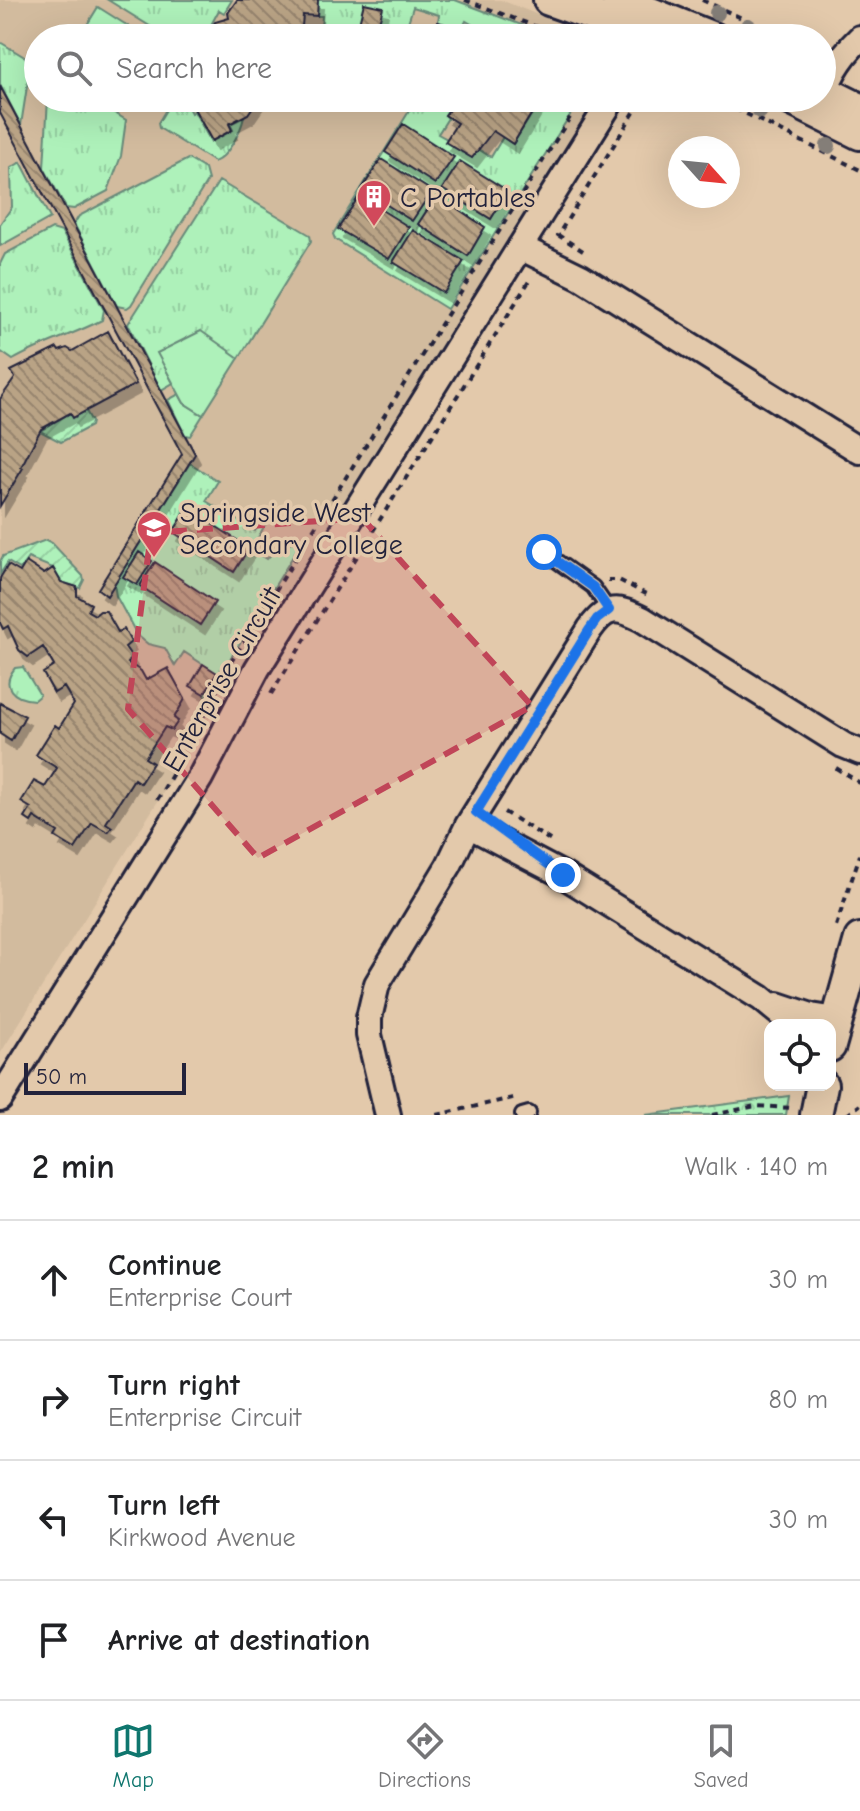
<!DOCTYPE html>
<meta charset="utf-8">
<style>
body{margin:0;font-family:"Comic Neue",sans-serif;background:#f6f6f6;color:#202124}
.controls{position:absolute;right:24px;bottom:24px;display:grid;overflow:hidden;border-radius:16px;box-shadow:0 8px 32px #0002}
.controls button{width:72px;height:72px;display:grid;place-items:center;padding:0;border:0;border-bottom:2px solid #e0e0e0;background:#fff;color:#202124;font:40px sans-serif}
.compass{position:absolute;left:668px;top:136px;width:72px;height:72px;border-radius:50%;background:#fff;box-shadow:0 8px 32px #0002;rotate:117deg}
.scale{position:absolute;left:24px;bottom:20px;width:162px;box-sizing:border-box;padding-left:8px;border:4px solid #22223b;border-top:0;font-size:22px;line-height:28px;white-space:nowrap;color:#22223b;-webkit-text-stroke:6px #e3c9ab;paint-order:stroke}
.stop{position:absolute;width:24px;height:24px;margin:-18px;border:6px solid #1a73e8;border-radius:50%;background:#fff}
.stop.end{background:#1a73e8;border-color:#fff;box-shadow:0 2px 8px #0008}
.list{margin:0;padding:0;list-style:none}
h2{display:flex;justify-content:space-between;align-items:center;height:104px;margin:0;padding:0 32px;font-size:34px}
h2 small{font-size:26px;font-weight:400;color:#757577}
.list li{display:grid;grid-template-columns:52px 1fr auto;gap:24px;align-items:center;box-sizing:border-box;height:120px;padding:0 32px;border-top:2px solid #e0e0e0}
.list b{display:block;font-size:30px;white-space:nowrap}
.list p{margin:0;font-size:26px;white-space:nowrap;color:#757577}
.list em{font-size:26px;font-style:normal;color:#757577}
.icon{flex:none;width:44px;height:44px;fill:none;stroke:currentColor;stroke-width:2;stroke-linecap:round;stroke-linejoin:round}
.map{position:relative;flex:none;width:860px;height:1115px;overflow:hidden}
.search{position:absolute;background:#fff;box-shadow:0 8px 32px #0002;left:24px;right:24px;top:24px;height:88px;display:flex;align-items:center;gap:20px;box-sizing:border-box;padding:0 28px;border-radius:44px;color:#757577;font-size:30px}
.sheet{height:584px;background:#fff}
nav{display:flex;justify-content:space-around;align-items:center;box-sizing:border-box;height:112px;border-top:2px solid #e0e0e0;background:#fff;font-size:22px;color:#757577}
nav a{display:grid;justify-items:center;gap:4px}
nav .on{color:#0f766e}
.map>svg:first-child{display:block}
.built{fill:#d2bb9e}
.grass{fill:url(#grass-tufts);stroke:#688a7a;stroke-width:2}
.forest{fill:url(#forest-crowns);stroke:#688a7a;stroke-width:2}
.garden{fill:url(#garden-furrows);stroke:#688a7a;stroke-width:2}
.pitch{fill:#aef1ba;stroke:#688a7a;stroke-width:2}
.building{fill:url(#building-back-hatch);stroke:#22223b;stroke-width:2;filter:url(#shadow)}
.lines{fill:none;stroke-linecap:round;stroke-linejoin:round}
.service-casing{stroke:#22223b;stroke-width:18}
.minor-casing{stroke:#22223b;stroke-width:30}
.tertiary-casing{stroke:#22223b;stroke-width:36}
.path{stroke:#22223b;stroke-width:4;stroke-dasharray:6 6;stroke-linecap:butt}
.service{stroke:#e3c9ab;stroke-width:12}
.minor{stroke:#e3c9ab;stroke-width:24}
.tertiary{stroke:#e3c9ab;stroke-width:30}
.tree{fill:#847e78}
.route{stroke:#1a73e8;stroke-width:10}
.marked{fill:#c04558;fill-opacity:0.2;stroke:#c04558;stroke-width:6;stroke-dasharray:16 10;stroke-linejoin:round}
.labels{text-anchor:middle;stroke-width:7;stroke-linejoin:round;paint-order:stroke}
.poi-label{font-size:28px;fill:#22223b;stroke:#e3c9ab;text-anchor:start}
.street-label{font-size:28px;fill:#22223b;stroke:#e3c9ab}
</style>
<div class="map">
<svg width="860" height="1115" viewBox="0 0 860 1115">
<defs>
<pattern id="grass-tufts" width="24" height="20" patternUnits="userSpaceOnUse" patternTransform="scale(2)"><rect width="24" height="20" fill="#aef1ba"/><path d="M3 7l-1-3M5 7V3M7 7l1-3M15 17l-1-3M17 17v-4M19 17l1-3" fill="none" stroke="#95cea1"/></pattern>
<pattern id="forest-crowns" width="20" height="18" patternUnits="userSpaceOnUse" patternTransform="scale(2)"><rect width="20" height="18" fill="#aef1ba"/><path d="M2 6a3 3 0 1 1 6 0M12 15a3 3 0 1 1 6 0" fill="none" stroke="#95cea1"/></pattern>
<pattern id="garden-furrows" width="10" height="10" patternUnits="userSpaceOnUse" patternTransform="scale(2)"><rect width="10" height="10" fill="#aef1ba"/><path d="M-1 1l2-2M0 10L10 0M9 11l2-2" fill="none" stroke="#95cea1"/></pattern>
<pattern id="building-back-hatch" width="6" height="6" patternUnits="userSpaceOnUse" patternTransform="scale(2)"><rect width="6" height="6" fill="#b9a385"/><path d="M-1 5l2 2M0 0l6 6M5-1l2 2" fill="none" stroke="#96846e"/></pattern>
<filter id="shadow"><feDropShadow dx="5" dy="9" stdDeviation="0" flood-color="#0004"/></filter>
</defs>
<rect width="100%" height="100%" fill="#e3c9ab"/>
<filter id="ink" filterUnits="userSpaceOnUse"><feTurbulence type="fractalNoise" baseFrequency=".0125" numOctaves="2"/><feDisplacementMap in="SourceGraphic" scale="16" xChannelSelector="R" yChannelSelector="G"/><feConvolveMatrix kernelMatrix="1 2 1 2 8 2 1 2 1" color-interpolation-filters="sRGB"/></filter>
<g filter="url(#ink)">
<path class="built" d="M0,0H501L595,38H38V98H597L0,1054Z"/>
<path class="grass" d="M108,0H232L224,13L219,10L204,38H169Z
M318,0H455L556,38H482L478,37L483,31L466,21L462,29L438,22L439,15L413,7L403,38H307L321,27L322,16H317Z
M0,42L31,61L21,125L0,85Z
M48,98H90L126,120L121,156L108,191L74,209L66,208L44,168Z
M173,98H187L185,102L191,113L194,111L211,142L233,130L230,124L244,117C241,131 228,157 214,162L159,128L158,123Z
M420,98H441L452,104L445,115L448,118L438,134L447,139L446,142L472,158L478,149L491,157L503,137L513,144L542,98H581L447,309L335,239L333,234L416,100Z
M188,159L205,169L208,180L131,305L127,308L117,306L74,224L79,216Z
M21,162L50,218L0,246V224L12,207L11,168Z
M219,181L310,235L311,241L239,358L218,345L158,353L173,383L161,390L128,324Z
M52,229L62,232L104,310L102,320C73,335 42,343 13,360L0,351V264L5,254Z
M179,394L184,403L203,415L190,436L185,435L168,400Z
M190,463L218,481L206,501L255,531L265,518L267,521L252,549L267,559C277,547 285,539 301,543L207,697L204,694L216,673L184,652L175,666L165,648L148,644L137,635L116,596L114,584Z
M23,667L40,695L34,700C13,699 0,686 15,668Z"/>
<path class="forest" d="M789,1096L786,1115H645Z"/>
<path class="garden" d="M86,411L92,422L91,426L61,442L40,431L70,413Z
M46,540L52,543L83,576L84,580L80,588L61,582L53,568L28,558L20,569L8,562L0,574V561L3,556Z"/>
<path class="pitch" d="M98,7L147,38H79Z
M201,331L239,358L203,415L184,403L157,353Z"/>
<path class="building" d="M237,0H318L317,16L303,15L302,26L296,38H205L215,22L229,18L228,13Z
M364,3L383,7L375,38L356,35Z
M438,22L473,33L472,38H415L420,23L436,27Z
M0,86L195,454L107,596L98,589L182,454L0,113Z
M194,98H259L248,114L229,124L232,130L212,141L191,103Z
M458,98H541L513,144L493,131L472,158L445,142L457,123L445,115Z
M403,124L454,157L435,184L385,152Z
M381,159L432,191L412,221L362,189Z
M460,161L508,191L491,219L442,189Z
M437,195L485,227L468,256L418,224Z
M359,196L409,227L389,259L338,229Z
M413,230L464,261L444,293L393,262Z
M108,331L136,384L73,418L70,413L41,429L21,467L23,468L0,506V399L15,378L11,371L57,348L59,351L67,348L72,351Z
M188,508L249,548L234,572L173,532Z
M139,552L152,561L137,585L123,577Z
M26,562L44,574L53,568L61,582L77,587V596L91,604L88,611L95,615L100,611H106L118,632L124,629L131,642L125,647L132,657L128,663L141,671L146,680L168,668L185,699L174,718L178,721L172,730L165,727L145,758L153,763L140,783L134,779L106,823L112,827L108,832L92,823L75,849L55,837L58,832L47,825L34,817L31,822L25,818L31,808L21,802L34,781L45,787L57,768L36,755L55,725L59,728L74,704L64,687L54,693L43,673L54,666L43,647L28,657L19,650L8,626L3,629L0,623V578L8,565L20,572Z
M155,562L215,602L200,625L140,586Z
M203,664L217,673L204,694L190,686Z
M0,703L25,716L11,741L0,734Z"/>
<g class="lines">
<defs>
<path id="service" d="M544,552L593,587L609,610
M522,1115L529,1113"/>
<path id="minor" d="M820,107C826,80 840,57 860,38
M520,247L581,277L860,451
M468,825L563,875L761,998L794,1025
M778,1005L811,1016L837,1020
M0,1099L200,778L257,669L613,98
M388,1115L369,1035V1018L377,984L449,865L468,825L590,629C607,605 617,607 642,619L843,745L860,752"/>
<path id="tertiary" d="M549,0L655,38
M618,0L713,38
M822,90L860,109
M788,98L860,134
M830,1046L860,939
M816,1115L822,1085"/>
</defs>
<use href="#service" class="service-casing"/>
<use href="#minor" class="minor-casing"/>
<use href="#tertiary" class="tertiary-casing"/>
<path class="path" d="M465,0L566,38
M702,0L786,38
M714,98L860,170
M583,251L558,235L643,98
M608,580H619L648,595
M271,694L531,278
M836,768L860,783
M157,800L184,755L231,662L582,98
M504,812L553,842
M836,926L860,855
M437,1115L517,1097
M712,1115L756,1106L793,1108
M847,1115L860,1105"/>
<use href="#service" class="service"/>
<use href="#minor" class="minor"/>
<use href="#tertiary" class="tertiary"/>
</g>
<g class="tree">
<circle cx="717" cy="13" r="8"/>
<circle cx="748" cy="26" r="8"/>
<circle cx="760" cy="111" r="8"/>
<circle cx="828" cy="146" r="8"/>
</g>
</g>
<g class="lines" filter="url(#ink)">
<path class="route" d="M544,552L593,587L609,610L597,619L590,629L476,812L563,875"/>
</g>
<path class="marked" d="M362,518L532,706L258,858L128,709L151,533Z"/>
<defs>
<symbol id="building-pin" viewBox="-11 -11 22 30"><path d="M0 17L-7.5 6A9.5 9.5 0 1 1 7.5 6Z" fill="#d1495b" stroke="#e3c9ab"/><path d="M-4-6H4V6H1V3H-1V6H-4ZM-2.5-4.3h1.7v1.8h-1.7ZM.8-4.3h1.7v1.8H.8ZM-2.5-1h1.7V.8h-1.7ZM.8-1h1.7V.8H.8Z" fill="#fff"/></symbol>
<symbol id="school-pin" viewBox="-11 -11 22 30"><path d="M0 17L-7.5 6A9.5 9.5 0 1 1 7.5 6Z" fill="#d1495b" stroke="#e3c9ab"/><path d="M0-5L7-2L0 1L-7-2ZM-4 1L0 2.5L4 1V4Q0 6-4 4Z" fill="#fff"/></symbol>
</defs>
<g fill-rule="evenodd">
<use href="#building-pin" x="354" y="177" width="40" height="54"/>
<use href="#school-pin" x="134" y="508" width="40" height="54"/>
</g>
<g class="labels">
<g class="poi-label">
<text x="400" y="207">C Portables</text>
<text x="180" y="522">Springside West<tspan x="180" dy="32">Secondary College</tspan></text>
</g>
<g class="street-label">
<text transform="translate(221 679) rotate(-60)" y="10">Enterprise Circuit</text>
</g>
</g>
</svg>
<div class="controls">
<button><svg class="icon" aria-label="locate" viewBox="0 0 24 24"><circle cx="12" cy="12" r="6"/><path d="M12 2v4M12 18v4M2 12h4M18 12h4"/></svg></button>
</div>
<svg class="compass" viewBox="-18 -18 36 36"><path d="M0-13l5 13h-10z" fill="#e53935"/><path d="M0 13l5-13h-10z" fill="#757577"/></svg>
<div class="scale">50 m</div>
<div class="stop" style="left:544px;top:552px"></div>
<div class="stop end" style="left:563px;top:875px"></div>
<div class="search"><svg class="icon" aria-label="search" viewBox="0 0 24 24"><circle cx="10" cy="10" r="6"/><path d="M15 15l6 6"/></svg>Search here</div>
</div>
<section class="sheet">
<h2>2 min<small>Walk · 140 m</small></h2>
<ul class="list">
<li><svg class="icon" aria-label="ahead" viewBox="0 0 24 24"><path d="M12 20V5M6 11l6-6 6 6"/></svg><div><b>Continue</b><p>Enterprise Court</p></div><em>30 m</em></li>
<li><svg class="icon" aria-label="right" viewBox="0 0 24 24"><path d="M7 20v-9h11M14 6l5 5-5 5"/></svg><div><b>Turn right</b><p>Enterprise Circuit</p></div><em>80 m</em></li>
<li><svg class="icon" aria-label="left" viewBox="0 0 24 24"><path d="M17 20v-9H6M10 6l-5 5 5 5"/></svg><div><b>Turn left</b><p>Kirkwood Avenue</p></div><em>30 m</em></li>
<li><svg class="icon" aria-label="arrive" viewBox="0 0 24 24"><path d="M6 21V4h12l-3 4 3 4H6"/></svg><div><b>Arrive at destination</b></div></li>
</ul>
</section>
<nav>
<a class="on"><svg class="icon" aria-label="map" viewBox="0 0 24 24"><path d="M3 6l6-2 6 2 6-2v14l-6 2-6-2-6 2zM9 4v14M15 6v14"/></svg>Map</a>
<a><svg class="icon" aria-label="directions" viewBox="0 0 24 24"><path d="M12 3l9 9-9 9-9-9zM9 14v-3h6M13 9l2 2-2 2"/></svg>Directions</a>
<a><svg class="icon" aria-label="saved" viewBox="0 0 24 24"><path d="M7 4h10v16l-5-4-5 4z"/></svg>Saved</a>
</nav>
